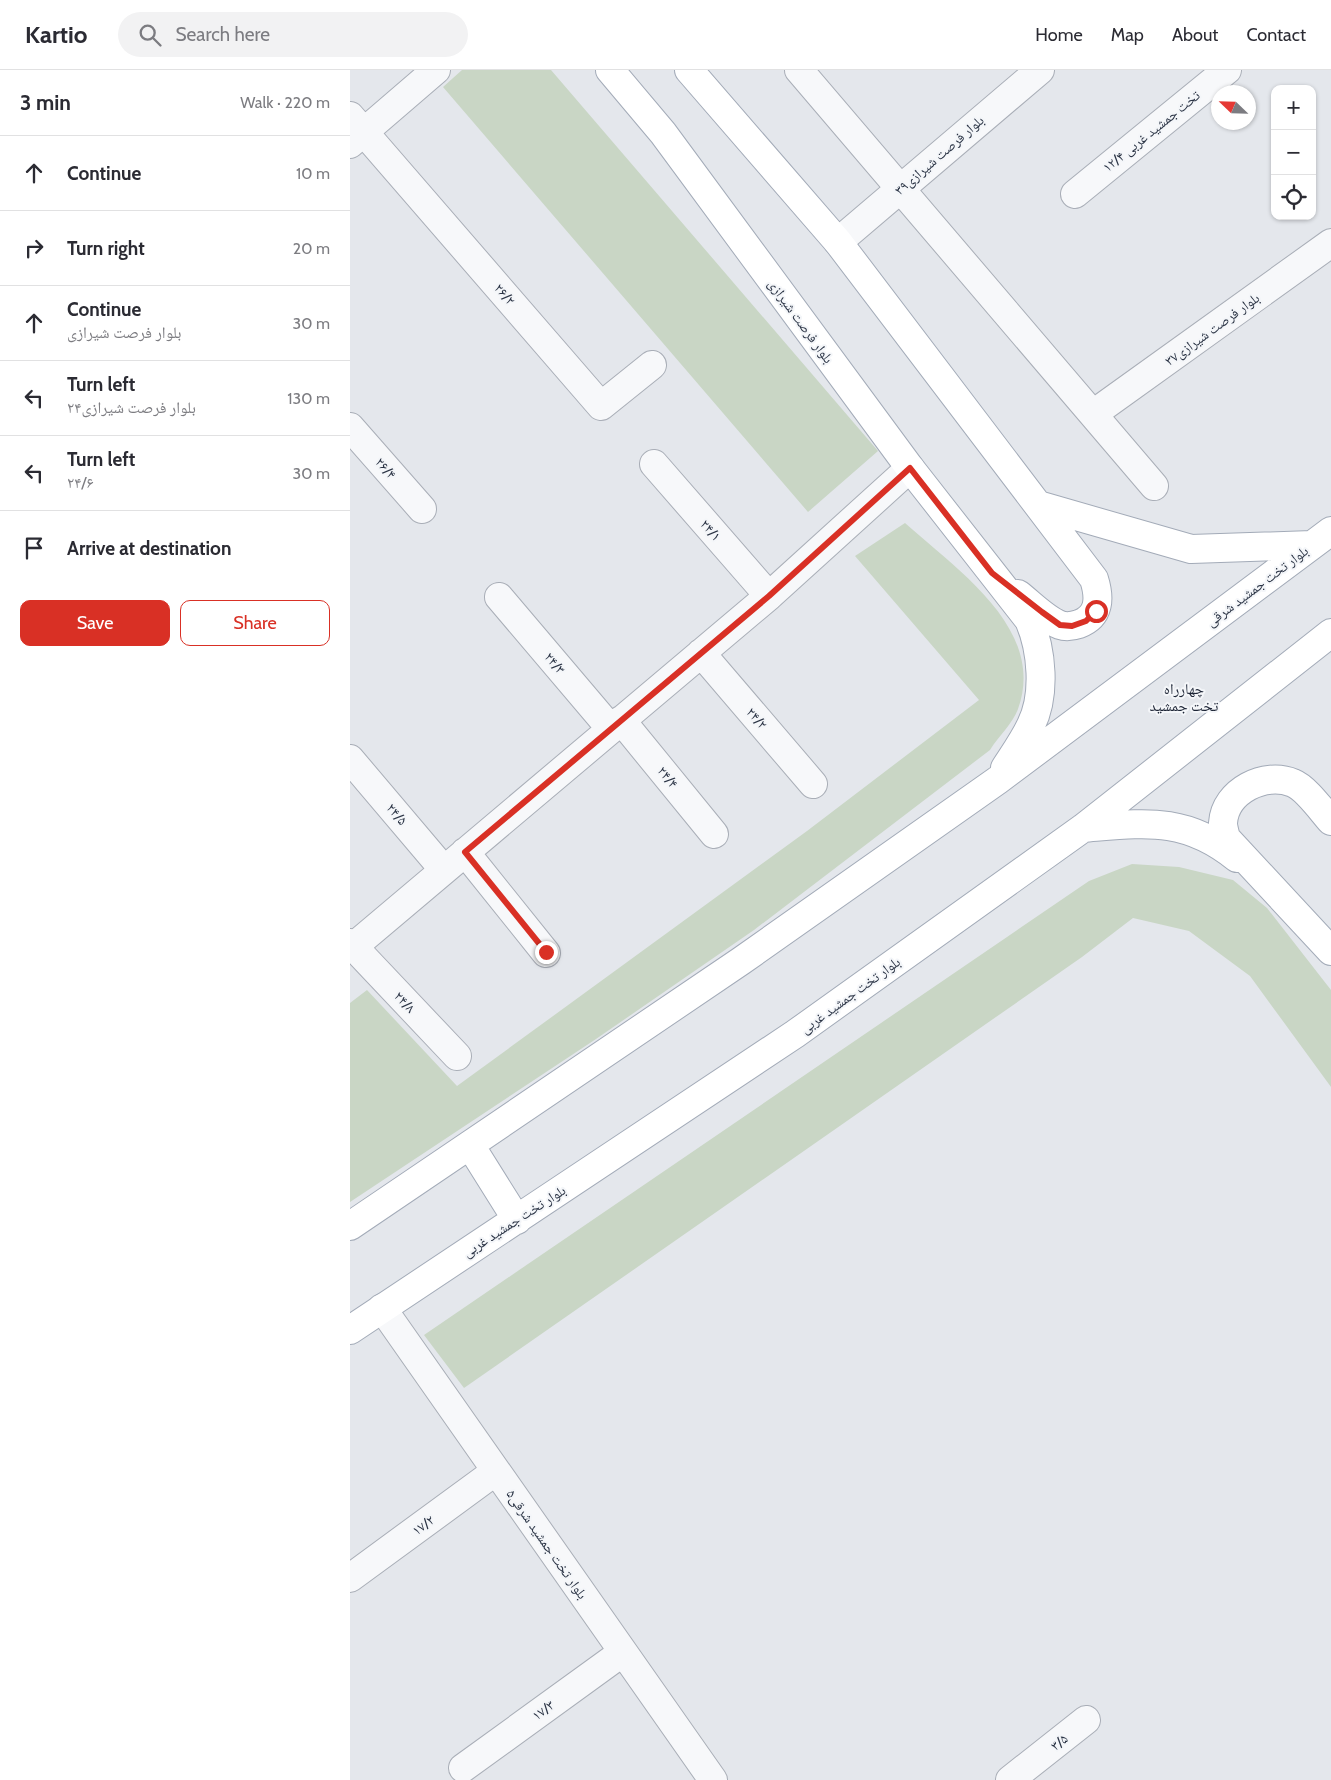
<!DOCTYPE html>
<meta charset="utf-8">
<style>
body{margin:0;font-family:Cabin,"Noto Naskh Arabic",sans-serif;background:#f2f2f3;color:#2b2b33}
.controls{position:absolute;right:15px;top:15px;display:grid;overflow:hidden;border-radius:10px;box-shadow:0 1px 4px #0004}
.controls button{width:45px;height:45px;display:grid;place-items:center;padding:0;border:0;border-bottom:1px solid #e1e1e2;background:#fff;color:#2b2b33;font:25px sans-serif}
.compass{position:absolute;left:861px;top:15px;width:45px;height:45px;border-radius:50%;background:#fff;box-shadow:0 1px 4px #0004;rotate:293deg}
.stop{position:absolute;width:15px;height:15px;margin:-11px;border:4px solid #d93025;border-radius:50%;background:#fff}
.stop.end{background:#d93025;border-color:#fff;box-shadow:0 1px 5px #0008}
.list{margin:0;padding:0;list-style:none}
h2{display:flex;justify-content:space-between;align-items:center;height:65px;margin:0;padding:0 20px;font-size:21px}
h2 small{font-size:16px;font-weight:400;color:#7c7c81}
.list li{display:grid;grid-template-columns:32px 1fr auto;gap:15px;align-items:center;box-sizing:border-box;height:75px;padding:0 20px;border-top:1px solid #e1e1e2}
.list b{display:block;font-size:19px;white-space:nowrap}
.list p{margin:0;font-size:16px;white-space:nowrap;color:#7c7c81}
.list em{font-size:16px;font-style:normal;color:#7c7c81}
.actions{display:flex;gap:10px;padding:15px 20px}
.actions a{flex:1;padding:11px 0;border:1px solid #d93025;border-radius:10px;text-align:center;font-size:18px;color:#d93025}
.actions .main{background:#d93025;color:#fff}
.icon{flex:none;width:28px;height:28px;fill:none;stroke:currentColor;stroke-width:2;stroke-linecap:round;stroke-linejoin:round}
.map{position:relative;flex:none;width:981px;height:1710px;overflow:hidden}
header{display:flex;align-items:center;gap:30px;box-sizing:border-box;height:70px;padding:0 25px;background:#fff;border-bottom:1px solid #e1e1e2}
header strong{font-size:24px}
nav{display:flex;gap:28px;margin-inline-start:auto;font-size:18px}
.search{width:350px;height:45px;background:#f2f2f3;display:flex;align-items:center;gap:12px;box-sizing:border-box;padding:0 18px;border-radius:28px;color:#7c7c81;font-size:19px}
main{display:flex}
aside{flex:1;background:#fff}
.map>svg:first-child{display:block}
.green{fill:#c9d6c5}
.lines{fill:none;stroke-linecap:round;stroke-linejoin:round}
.street-casing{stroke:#a9aeb7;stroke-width:30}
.primary-casing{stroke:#a3abb8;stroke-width:30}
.street{stroke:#f7f8fa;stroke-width:28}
.primary{stroke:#fff;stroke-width:28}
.route{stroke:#d93025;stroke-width:6}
.labels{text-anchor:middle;stroke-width:4;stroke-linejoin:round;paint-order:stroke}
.street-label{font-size:14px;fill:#2b3445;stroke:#f4f6f9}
.neighbourhood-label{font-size:15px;fill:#1d2536;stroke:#f4f6f9}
</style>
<header>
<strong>Kartio</strong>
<div class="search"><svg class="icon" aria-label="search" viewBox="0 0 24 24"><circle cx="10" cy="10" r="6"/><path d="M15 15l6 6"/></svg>Search here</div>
<nav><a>Home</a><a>Map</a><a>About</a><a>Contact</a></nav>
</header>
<main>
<aside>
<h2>3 min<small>Walk · 220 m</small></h2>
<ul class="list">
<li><svg class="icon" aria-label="ahead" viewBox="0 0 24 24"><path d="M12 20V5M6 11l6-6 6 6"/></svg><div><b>Continue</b></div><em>10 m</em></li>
<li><svg class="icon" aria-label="right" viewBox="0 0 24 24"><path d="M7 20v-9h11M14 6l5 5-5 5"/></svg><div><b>Turn right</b></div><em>20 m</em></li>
<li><svg class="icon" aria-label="ahead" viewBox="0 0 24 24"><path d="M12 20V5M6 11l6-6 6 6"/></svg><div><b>Continue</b><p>بلوار فرصت شیرازی</p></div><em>30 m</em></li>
<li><svg class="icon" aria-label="left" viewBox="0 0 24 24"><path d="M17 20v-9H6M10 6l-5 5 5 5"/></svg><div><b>Turn left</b><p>بلوار فرصت شیرازی۲۴</p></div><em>130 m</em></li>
<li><svg class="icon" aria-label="left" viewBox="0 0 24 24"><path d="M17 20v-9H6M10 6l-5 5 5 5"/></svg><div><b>Turn left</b><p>۲۴/۶</p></div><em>30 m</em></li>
<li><svg class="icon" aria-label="arrive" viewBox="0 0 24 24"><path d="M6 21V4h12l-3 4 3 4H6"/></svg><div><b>Arrive at destination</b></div></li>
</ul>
<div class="actions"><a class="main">Save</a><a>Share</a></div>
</aside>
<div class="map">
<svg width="981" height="1710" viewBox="0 0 981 1710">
<rect width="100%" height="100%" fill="#e4e7ec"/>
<path class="green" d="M112,0H201L528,381L458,442L93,17Z
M555,453C606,499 697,559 668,639C663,653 648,667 640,680L404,860L246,969L0,1132V933L17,920L107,1016L457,761L629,630L505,486Z
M782,794L829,797L883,810L917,838L981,920V1017L900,906L839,861L783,848L732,887L114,1318L74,1265L739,811Z"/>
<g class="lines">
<defs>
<path id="street" d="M449,0L804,416
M0,46L251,336L302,295
M0,74L86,0
M725,124L877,0
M488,172L690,0
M743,344L981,173
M0,357L72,439
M304,394L419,526
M149,527L261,659
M351,583L463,714
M271,650L364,764
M0,689L94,800
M115,782L196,883
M0,873L107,986
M3,877L419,526L560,398
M32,1238L363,1710
M0,1508L146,1401
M113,1698L273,1582
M660,1710L736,1650"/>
<path id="primary" d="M260,0L313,63L560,398L679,550C692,580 696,625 681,655C674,670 664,684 655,698
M339,0L488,172L744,509C750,528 750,546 729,554C723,556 716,557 710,555C695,549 681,534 668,524
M688,435L841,479L962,475
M981,751C972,741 956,718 943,713C915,701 875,721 873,753C873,757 875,764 876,768L981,881
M733,758C795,753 835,746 887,788
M120,1075L167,1150
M0,1156L391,891L648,710L981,461
M0,1260L445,964L733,758L981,563"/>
</defs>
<use href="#street" class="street-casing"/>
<use href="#primary" class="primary-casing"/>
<use href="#street" class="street"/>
<use href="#primary" class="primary"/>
</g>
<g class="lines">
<path class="route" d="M196,882L115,782L419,526L560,398L642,503L692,542L710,555L722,556L736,551L746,541"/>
</g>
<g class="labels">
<g class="street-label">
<text transform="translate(801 61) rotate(-39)" y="5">تخت جمشید غربی ۱۲/۴</text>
<text transform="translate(589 85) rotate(-41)" y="5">بلوار فرصت شیرازی۳۹</text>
<text transform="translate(155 224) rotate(49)" y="5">۲۶/۲</text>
<text transform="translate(451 251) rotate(54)" y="5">بلوار فرصت شیرازی</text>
<text transform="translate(862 259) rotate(-36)" y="5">بلوار فرصت شیرازی۳۷</text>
<text transform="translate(36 398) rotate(49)" y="5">۲۶/۴</text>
<text transform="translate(361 460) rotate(49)" y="5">۲۴/۱</text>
<text transform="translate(907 516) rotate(-37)" y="5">بلوار تخت جمشید شرقی</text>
<text transform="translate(205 593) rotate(50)" y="5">۲۴/۳</text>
<text transform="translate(407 648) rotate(49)" y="5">۲۴/۲</text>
<text transform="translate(318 707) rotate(51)" y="5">۲۴/۴</text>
<text transform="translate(47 744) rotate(50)" y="5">۲۴/۵</text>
<text transform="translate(500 925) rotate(-36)" y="5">بلوار تخت جمشید غربی</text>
<text transform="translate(55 932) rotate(47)" y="5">۲۴/۸</text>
<text transform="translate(164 1151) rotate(-33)" y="5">بلوار تخت جمشید غربی</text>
<text transform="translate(73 1455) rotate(-36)" y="5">۱۷/۲</text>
<text transform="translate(197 1474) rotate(55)" y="5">بلوار تخت جمشید شرقی۵</text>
<text transform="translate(193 1640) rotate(-36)" y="5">۱۷/۳</text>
<text transform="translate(709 1672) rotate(-39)" y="5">۳/۵</text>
</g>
<g class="neighbourhood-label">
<text x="834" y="624">چهارراه<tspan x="834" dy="17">تخت جمشید</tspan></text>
</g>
</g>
</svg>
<div class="controls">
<button>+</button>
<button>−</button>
<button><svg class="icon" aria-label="locate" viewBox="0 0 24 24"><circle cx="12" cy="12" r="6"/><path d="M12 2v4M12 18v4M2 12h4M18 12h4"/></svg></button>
</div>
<svg class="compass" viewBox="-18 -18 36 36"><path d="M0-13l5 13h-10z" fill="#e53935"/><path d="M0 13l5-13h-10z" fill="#7c7c81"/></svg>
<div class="stop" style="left:746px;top:541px"></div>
<div class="stop end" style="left:196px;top:882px"></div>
</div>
</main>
